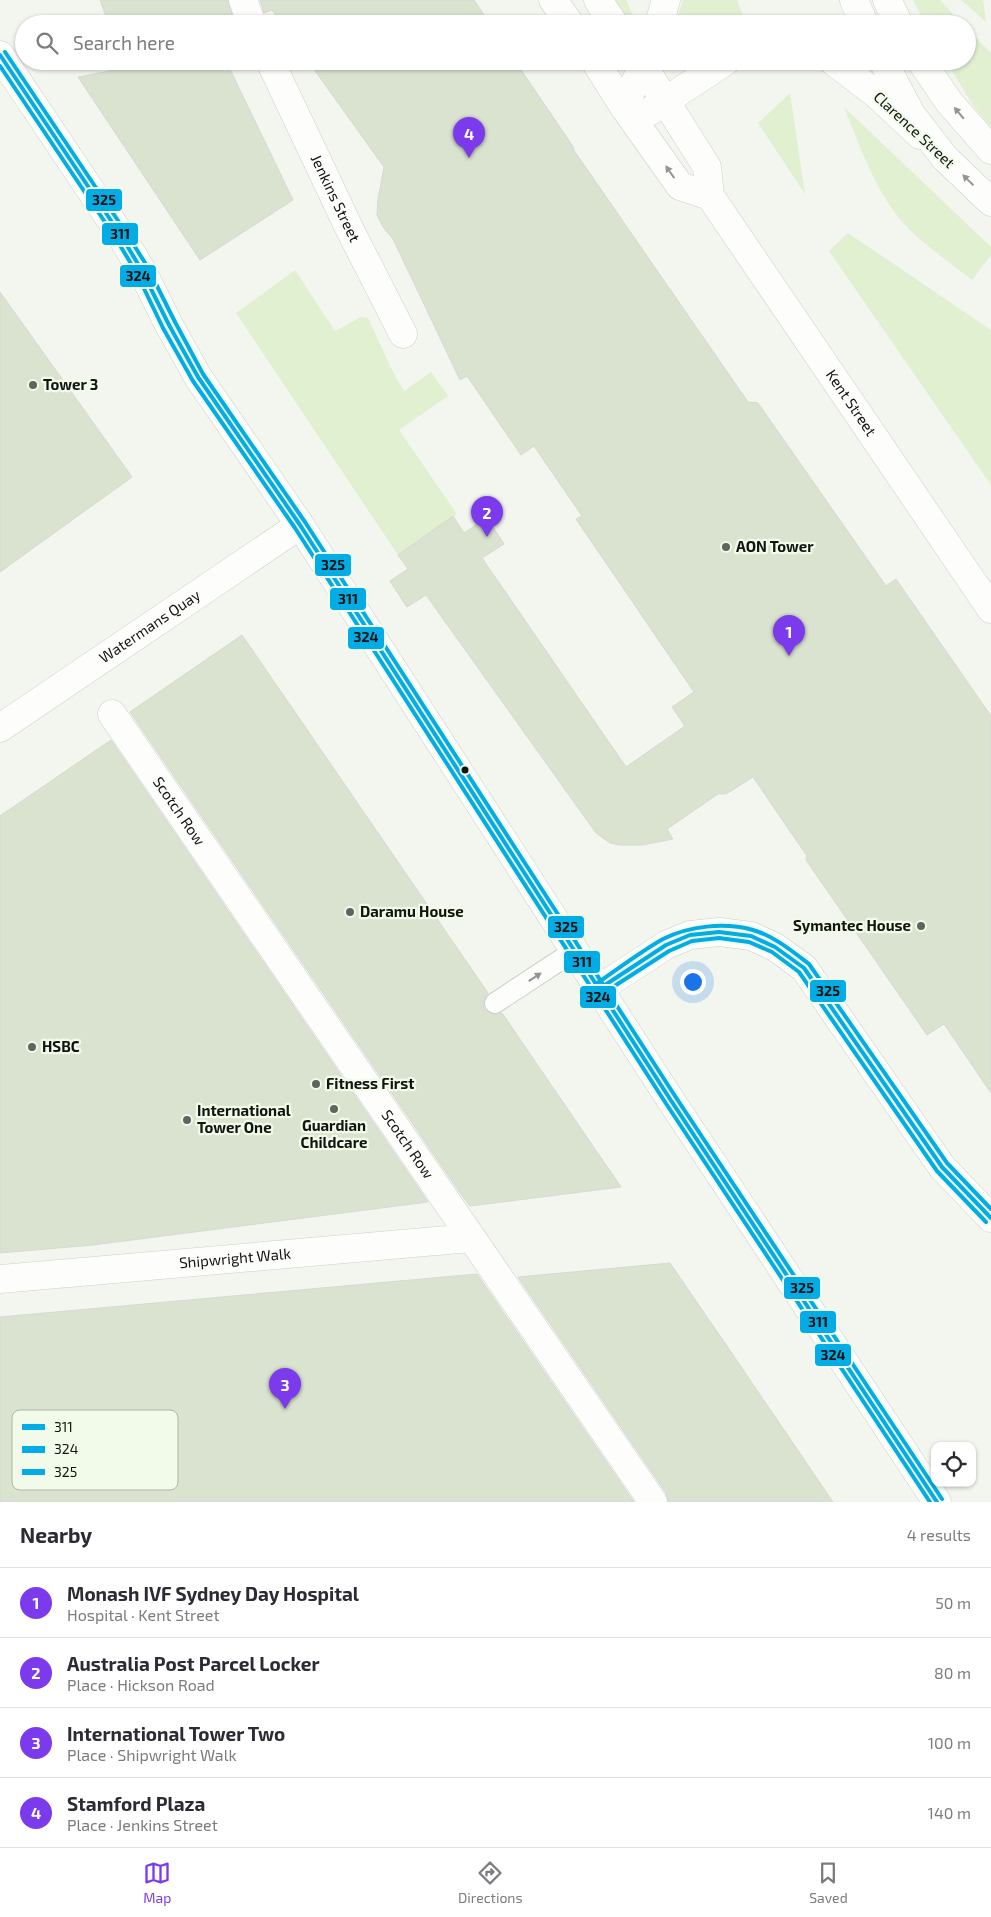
<!DOCTYPE html>
<meta charset="utf-8">
<style>
body{margin:0;font-family:"Exo 2",sans-serif;background:#f7f7f7;color:#2b2b33}
.controls{position:absolute;right:15px;bottom:15px;display:grid;overflow:hidden;border-radius:10px;box-shadow:0 1px 4px #0004}
.controls button{width:45px;height:45px;display:grid;place-items:center;padding:0;border:0;border-bottom:1px solid #e1e1e2;background:#fff;color:#2b2b33;font:25px sans-serif}
.you{position:absolute;left:692px;top:981px;width:18px;height:18px;margin:-12px;border:4px solid #fff;border-radius:50%;background:#1a73e8;box-shadow:0 0 0 8px #1a73e833}
.badge{display:grid;place-items:center;width:32px;height:32px;border-radius:50%;background:#7c3aed;color:#fff;font-size:16px;font-weight:700}
.pin{position:absolute;translate:-50% -41px;filter:drop-shadow(0 1px 2px #0008)}
.pin::after{content:'';position:absolute;top:26px;width:18px;height:15px;background:inherit;clip-path:polygon(0 0,100% 0,50% 100%)}
.list{margin:0;padding:0;list-style:none}
h2{display:flex;justify-content:space-between;align-items:center;height:65px;margin:0;padding:0 20px;font-size:21px}
h2 small{font-size:16px;font-weight:400;color:#7c7c81}
.list li{display:grid;grid-template-columns:32px 1fr auto;gap:15px;align-items:center;box-sizing:border-box;height:70px;padding:0 20px;border-top:1px solid #e1e1e2}
.list b{display:block;font-size:19px;white-space:nowrap}
.list p{margin:0;font-size:16px;white-space:nowrap;color:#7c7c81}
.list em{font-size:16px;font-style:normal;color:#7c7c81}
.icon{flex:none;width:28px;height:28px;fill:none;stroke:currentColor;stroke-width:2;stroke-linecap:round;stroke-linejoin:round}
.map{position:relative;flex:none;width:991px;height:1502px;overflow:hidden}
.search{position:absolute;background:#fff;box-shadow:0 1px 4px #0004;left:15px;right:15px;top:15px;height:55px;display:flex;align-items:center;gap:12px;box-sizing:border-box;padding:0 18px;border-radius:28px;color:#7c7c81;font-size:19px}
.sheet{height:345px;background:#fff}
nav{display:flex;justify-content:space-around;align-items:center;box-sizing:border-box;height:70px;border-top:1px solid #e1e1e2;background:#fff;font-size:14px;color:#7c7c81}
nav a{display:grid;justify-items:center;gap:2px}
nav .on{color:#7c3aed}
.map>svg:first-child{display:block}
.green{fill:#e0f0d1}
.building{fill:#dae3d0;stroke:#d6d9d2}
.lines{fill:none;stroke-linecap:round;stroke-linejoin:round}
.service-casing{stroke:#cdd0c9;stroke-width:22}
.pedestrian-casing{stroke:#cdd0c9;stroke-width:29}
.minor-casing{stroke:#cdd0c9;stroke-width:29}
.tertiary-casing{stroke:#cdd0c9;stroke-width:29}
.motorway-casing{stroke:#cdd0c9;stroke-width:29}
.service{stroke:#fdfefc;stroke-width:20}
.pedestrian{stroke:#fdfefc;stroke-width:28}
.minor{stroke:#fdfefc;stroke-width:28}
.tertiary{stroke:#fdfefc;stroke-width:28}
.motorway{stroke:#fdfefc;stroke-width:28}
.bus-1-casing{stroke:#f2faea;stroke-width:8}
.bus-2-casing{stroke:#f2faea;stroke-width:8}
.bus-3-casing{stroke:#f2faea;stroke-width:8}
.bus-1{stroke:#01ade4;stroke-width:4}
.bus-2{stroke:#01ade4;stroke-width:4}
.bus-3{stroke:#01ade4;stroke-width:4}
.oneway{fill:#939592}
.poi-dot{fill:#60645e;stroke:#f2faea;stroke-width:2}
.bus-dot{fill:#121510;stroke:#f2faea;stroke-width:2}
.labels{text-anchor:middle;stroke-width:4.5;stroke-linejoin:round;paint-order:stroke}
.street-label{font-size:15px;fill:#121510;stroke:#f2faea}
.poi-label{font-size:15px;font-weight:bold;fill:#121510;stroke:#f2faea;text-anchor:start}
.key{fill:#f2faea;stroke:#afb5a9;stroke-width:1}
.key-label{font-size:14px;fill:#121510}
.line-badge{stroke:#f2faea;stroke-width:2}
.pale-badge-label{font-size:14px;text-anchor:middle;font-weight:bold;fill:#111}
</style>
<div class="map">
<svg width="991" height="1502" viewBox="0 0 991 1502">
<rect width="100%" height="100%" fill="#f2f6ee"/>
<path class="green" d="M612,0H626L634,17L628,23Z
M683,0H737L744,17L733,24H675Z
M913,0H940L962,24H926Z
M961,0H983L986,22Z
M967,29L991,53V127L974,107L946,61H967Z
M790,93L805,194L758,123Z
M844,107L991,247V255L972,280C951,263 928,248 909,229C878,198 860,147 844,107Z
M848,233L991,330V485L829,251Z
M295,270L335,331L361,317L368,318L392,370L404,391L431,372L448,396L399,430L457,514L398,555L236,313Z"/>
<path class="building" d="M100,0H228L234,21L224,24H109Z
M260,0H474L490,24H282L272,10L264,13Z
M123,61H226L293,200L200,260L78,77L126,68Z
M308,61H515L574,148L573,149L748,402L758,403L886,586L896,579L991,716V1093L944,1024L927,1035L806,860L807,856L753,777L726,794H718L667,829L673,839L642,845H620L610,843L596,833L426,595L407,607L390,581L408,569L398,555L453,516L464,533L487,518L504,544L482,558L626,767L685,726L672,707L694,692L576,519L582,516L534,446L521,455L467,376L460,380L393,239L383,227L377,215L378,199L384,167Z
M0,292L132,477L0,572Z
M242,635L488,993L485,997L483,1003L485,1010L495,1015L502,1013L621,1187L470,1206L463,1197L130,712Z
M111,740L428,1202L93,1245L0,1253V816Z
M670,1263L731,1352L833,1502H668L666,1493L518,1277Z
M477,1274L634,1502H0V1317Z"/>
<g class="lines">
<defs>
<path id="service" d="M495,1003L574,951"/>
<g id="pedestrian">
<path id="s1" d="M112,714L653,1502"/>
<path id="s2" d="M0,1279L471,1238"/>
</g>
<g id="minor">
<path d="M243,0L252,24"/>
<path d="M553,0L570,24"/>
<path d="M598,0L614,24"/>
<path id="s3" d="M270,61L350,230L403,334"/>
<path d="M595,61L624,107L680,186L710,196"/>
<path id="s4" d="M640,61L707,167L710,196L991,609"/>
<path d="M833,61L875,93L920,135"/>
<path d="M650,111L726,61"/>
<path id="s5" d="M0,728L300,525"/>
<path d="M599,989L666,945L690,935L719,932L751,936L775,947L804,968L942,1167L991,1218"/>
</g>
<path id="tertiary" d="M0,55L120,234L141,269L169,325L198,377L300,525L670,1099L937,1502
M945,158L991,202"/>
<path id="motorway" d="M854,0L864,24
M887,0L899,24
M659,24L666,0
M883,61L911,114L945,158
M921,61L949,102L991,150
M624,107L645,61"/>
</defs>
<use href="#service" class="service-casing"/>
<use href="#pedestrian" class="pedestrian-casing"/>
<use href="#minor" class="minor-casing"/>
<use href="#tertiary" class="tertiary-casing"/>
<use href="#motorway" class="motorway-casing"/>
<use href="#service" class="service"/>
<use href="#pedestrian" class="pedestrian"/>
<use href="#minor" class="minor"/>
<use href="#tertiary" class="tertiary"/>
<use href="#motorway" class="motorway"/>
<defs>
<path id="bus-1" d="M0,55L120,234L141,269L169,325L198,377L300,525L670,1099L937,1502
M599,989L666,945L690,935L719,932L751,936L775,947L804,968L942,1167L991,1218"/>
<path id="bus-2" d="M0,66L115,237L136,272L163,328L193,381L295,528L665,1102L930,1502
M602,994L669,951L692,941L719,938L749,942L772,952L799,972L937,1171L986,1222"/>
<path id="bus-3" d="M5,52L125,231L147,266L175,322L203,374L305,522L675,1096L942,1499
M596,984C618,969 640,952 663,939C689,926 724,922 753,930C774,936 792,951 809,964L947,1163L991,1209"/>
</defs>
<use href="#bus-1" class="bus-1-casing"/>
<use href="#bus-2" class="bus-2-casing"/>
<use href="#bus-3" class="bus-3-casing"/>
<use href="#bus-1" class="bus-1"/>
<use href="#bus-2" class="bus-2"/>
<use href="#bus-3" class="bus-3"/>
</g>
<defs><path id="oneway-solid" d="M-6-.8H1V-3.2L6.5 0L1 3.2V.8H-6Z" transform="scale(1.25)"/></defs>
<g class="oneway">
<use href="#oneway-solid" transform="translate(959 113) rotate(-130)"/>
<use href="#oneway-solid" transform="translate(670 172) rotate(-125)"/>
<use href="#oneway-solid" transform="translate(968 180) rotate(-136)"/>
<use href="#oneway-solid" transform="translate(535 977) rotate(-33)"/>
</g>
<g class="poi-dot">
<circle cx="33" cy="385" r="5"/>
<circle cx="726" cy="547" r="5"/>
<circle cx="350" cy="912" r="5"/>
<circle cx="921" cy="926" r="5"/>
<circle cx="32" cy="1047" r="5"/>
<circle cx="316" cy="1084" r="5"/>
<circle cx="334" cy="1109" r="5"/>
<circle cx="187" cy="1120" r="5"/>
</g>
<circle class="bus-dot" cx="465" cy="770" r="4.5"/>
<g class="labels">
<g class="street-label">
<text transform="translate(914 130) rotate(43)" y="5">Clarence Street</text>
<text dy="5" stroke="none"><textPath href="#s3" startOffset="152">Jenkins Street</textPath></text>
<text dy="5" stroke="none"><textPath href="#s4" startOffset="405">Kent Street</textPath></text>
<text dy="5" stroke="none"><textPath href="#s5" startOffset="181">Watermans Quay</textPath></text>
<text dy="5" stroke="none"><textPath href="#s1" startOffset="118">Scotch Row</textPath></text>
<text dy="5" stroke="none"><textPath href="#s1" startOffset="522">Scotch Row</textPath></text>
<text dy="5" stroke="none"><textPath href="#s2" startOffset="236">Shipwright Walk</textPath></text>
</g>
<g class="poi-label">
<text x="43" y="390">Tower 3</text>
<text x="736" y="552">AON Tower</text>
<text x="360" y="917">Daramu House</text>
<text x="911" y="931" text-anchor="end">Symantec House</text>
<text x="42" y="1052">HSBC</text>
<text x="326" y="1089">Fitness First</text>
<text x="197" y="1116">International<tspan x="197" dy="17">Tower One</tspan></text>
<text x="334" y="1131" text-anchor="middle">Guardian<tspan x="334" dy="17">Childcare</tspan></text>
</g>
</g>
<rect x="12" y="1410" width="166" height="80" rx="8" class="key"/>
<rect x="22" y="1424" width="23" height="6" fill="#01ade4"/>
<rect x="22" y="1446" width="23" height="7" fill="#01ade4"/>
<rect x="22" y="1469" width="23" height="6" fill="#01ade4"/>
<g class="key-label">
<text x="54" y="1432">311</text>
<text x="54" y="1454">324</text>
<text x="54" y="1477">325</text>
</g>
<g class="line-badge">
<rect x="85" y="188" width="38" height="24" rx="5" fill="#01ade4"/>
<rect x="101" y="222" width="38" height="24" rx="5" fill="#01ade4"/>
<rect x="119" y="264" width="38" height="24" rx="5" fill="#01ade4"/>
<rect x="314" y="553" width="38" height="24" rx="5" fill="#01ade4"/>
<rect x="329" y="587" width="38" height="24" rx="5" fill="#01ade4"/>
<rect x="347" y="626" width="38" height="24" rx="5" fill="#01ade4"/>
<rect x="547" y="915" width="38" height="24" rx="5" fill="#01ade4"/>
<rect x="563" y="950" width="38" height="24" rx="5" fill="#01ade4"/>
<rect x="809" y="979" width="38" height="24" rx="5" fill="#01ade4"/>
<rect x="579" y="985" width="38" height="24" rx="5" fill="#01ade4"/>
<rect x="783" y="1276" width="38" height="24" rx="5" fill="#01ade4"/>
<rect x="799" y="1310" width="38" height="24" rx="5" fill="#01ade4"/>
<rect x="814" y="1343" width="38" height="24" rx="5" fill="#01ade4"/>
</g>
<g class="pale-badge-label">
<text x="104" y="205">325</text>
<text x="120" y="239">311</text>
<text x="138" y="281">324</text>
<text x="333" y="570">325</text>
<text x="348" y="604">311</text>
<text x="366" y="642">324</text>
<text x="566" y="932">325</text>
<text x="582" y="967">311</text>
<text x="828" y="996">325</text>
<text x="598" y="1002">324</text>
<text x="802" y="1293">325</text>
<text x="818" y="1327">311</text>
<text x="833" y="1360">324</text>
</g>
</svg>
<div class="controls">
<button><svg class="icon" aria-label="locate" viewBox="0 0 24 24"><circle cx="12" cy="12" r="6"/><path d="M12 2v4M12 18v4M2 12h4M18 12h4"/></svg></button>
</div>
<div class="you"></div>
<div class="pin badge" style="left:789px;top:656px">1</div>
<div class="pin badge" style="left:487px;top:537px">2</div>
<div class="pin badge" style="left:285px;top:1409px">3</div>
<div class="pin badge" style="left:469px;top:158px">4</div>
<div class="search"><svg class="icon" aria-label="search" viewBox="0 0 24 24"><circle cx="10" cy="10" r="6"/><path d="M15 15l6 6"/></svg>Search here</div>
</div>
<section class="sheet">
<h2>Nearby<small>4 results</small></h2>
<ul class="list">
<li><span class="badge">1</span><div><b>Monash IVF Sydney Day Hospital</b><p>Hospital · Kent Street</p></div><em>50 m</em></li>
<li><span class="badge">2</span><div><b>Australia Post Parcel Locker</b><p>Place · Hickson Road</p></div><em>80 m</em></li>
<li><span class="badge">3</span><div><b>International Tower Two</b><p>Place · Shipwright Walk</p></div><em>100 m</em></li>
<li><span class="badge">4</span><div><b>Stamford Plaza</b><p>Place · Jenkins Street</p></div><em>140 m</em></li>
</ul>
</section>
<nav>
<a class="on"><svg class="icon" aria-label="map" viewBox="0 0 24 24"><path d="M3 6l6-2 6 2 6-2v14l-6 2-6-2-6 2zM9 4v14M15 6v14"/></svg>Map</a>
<a><svg class="icon" aria-label="directions" viewBox="0 0 24 24"><path d="M12 3l9 9-9 9-9-9zM9 14v-3h6M13 9l2 2-2 2"/></svg>Directions</a>
<a><svg class="icon" aria-label="saved" viewBox="0 0 24 24"><path d="M7 4h10v16l-5-4-5 4z"/></svg>Saved</a>
</nav>
